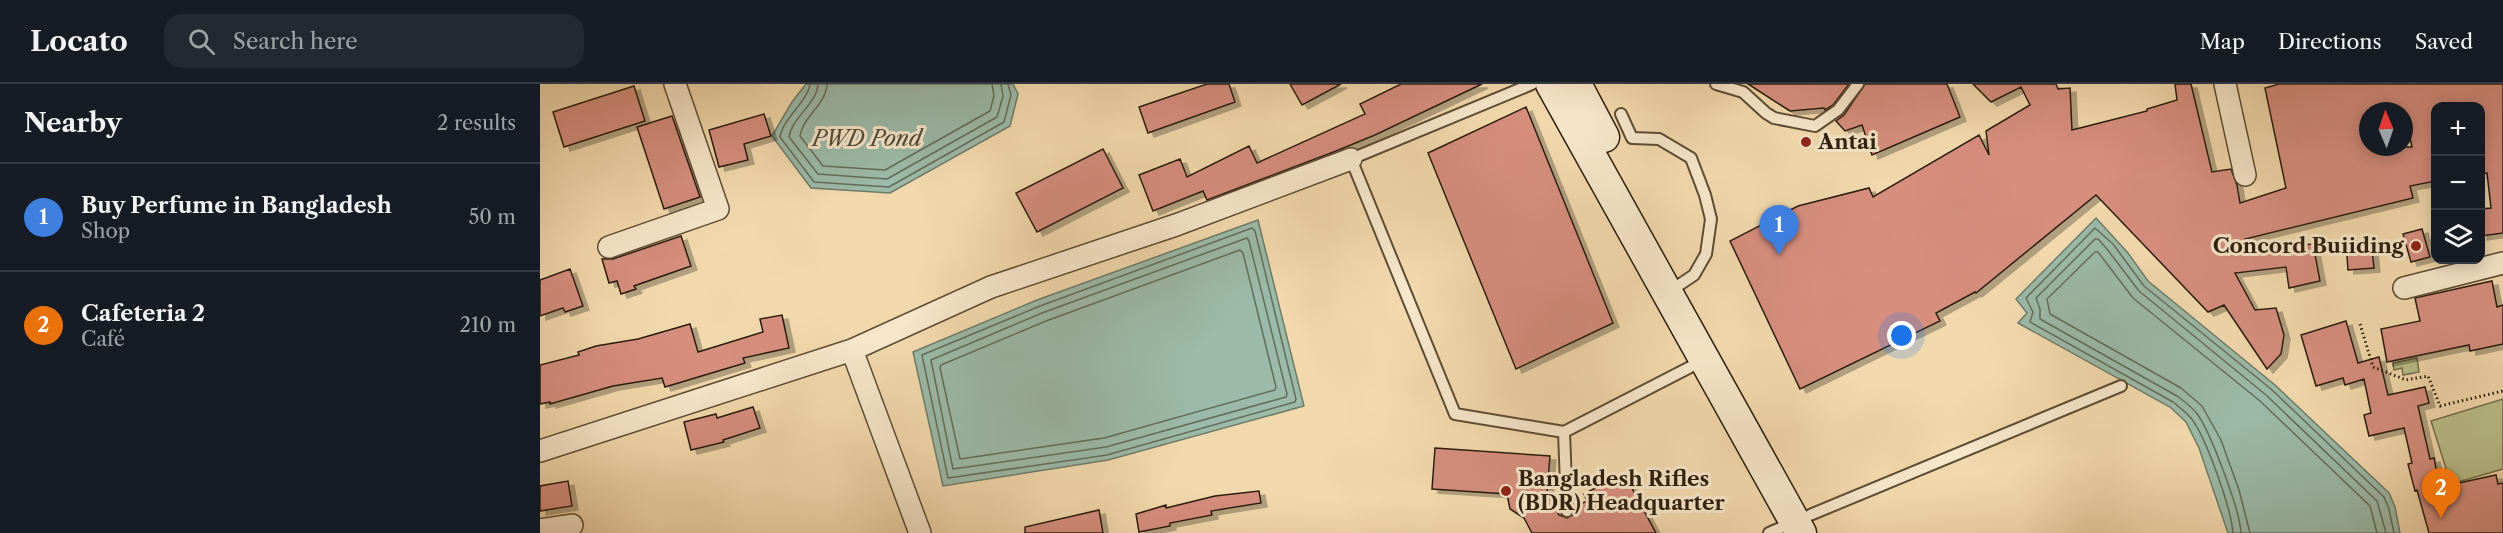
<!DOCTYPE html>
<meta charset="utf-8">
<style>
body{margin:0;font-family:"Libre Caslon Text",serif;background:#242831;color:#f1f3f6}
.controls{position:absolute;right:18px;top:18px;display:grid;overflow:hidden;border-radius:12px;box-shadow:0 3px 15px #0003}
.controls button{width:54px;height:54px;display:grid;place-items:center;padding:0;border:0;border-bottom:2px solid #363941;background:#171b24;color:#f1f3f6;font:30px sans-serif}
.compass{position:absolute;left:1819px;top:18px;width:54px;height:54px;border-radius:50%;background:#171b24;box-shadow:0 3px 15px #0003;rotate:358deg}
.you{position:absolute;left:1362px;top:252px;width:21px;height:21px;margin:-15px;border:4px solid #fff;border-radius:50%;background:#1a73e8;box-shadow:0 0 0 9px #1a73e833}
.badge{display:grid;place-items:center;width:39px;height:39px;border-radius:50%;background:#d93025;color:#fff;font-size:20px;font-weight:700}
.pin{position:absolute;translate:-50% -50px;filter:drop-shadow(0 2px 3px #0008)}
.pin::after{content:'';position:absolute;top:32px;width:21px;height:18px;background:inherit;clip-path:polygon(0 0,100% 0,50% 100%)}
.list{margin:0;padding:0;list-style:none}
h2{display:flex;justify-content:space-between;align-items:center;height:78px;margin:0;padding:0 24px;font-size:26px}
h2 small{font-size:20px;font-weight:400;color:#9ea1a6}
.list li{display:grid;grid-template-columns:39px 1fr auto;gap:18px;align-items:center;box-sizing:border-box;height:108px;padding:0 24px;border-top:2px solid #363941}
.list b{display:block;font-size:22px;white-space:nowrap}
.list p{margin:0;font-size:20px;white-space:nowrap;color:#9ea1a6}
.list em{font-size:20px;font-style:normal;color:#9ea1a6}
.icon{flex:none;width:33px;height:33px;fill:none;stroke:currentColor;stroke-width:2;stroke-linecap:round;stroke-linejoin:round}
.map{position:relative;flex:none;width:1963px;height:449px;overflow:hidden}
header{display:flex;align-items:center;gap:36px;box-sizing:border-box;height:84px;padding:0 30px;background:#171b24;border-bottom:2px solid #363941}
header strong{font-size:28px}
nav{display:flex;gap:33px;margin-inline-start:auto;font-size:21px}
.search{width:420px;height:54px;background:#242831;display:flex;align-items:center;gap:15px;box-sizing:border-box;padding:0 21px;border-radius:18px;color:#9ea1a6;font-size:22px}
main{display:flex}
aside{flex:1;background:#171b24}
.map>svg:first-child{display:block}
.green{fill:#babf8a;stroke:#736e4a;stroke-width:1.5}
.water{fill:#9bbaa8;stroke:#6f7b69;stroke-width:1.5}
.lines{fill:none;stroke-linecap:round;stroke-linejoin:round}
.shore{stroke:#646c5a;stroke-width:1.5}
.building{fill:#d68e7f;stroke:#2c1d0b;stroke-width:1.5;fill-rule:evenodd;filter:url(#shadow)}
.lane-casing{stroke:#5e4c34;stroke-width:14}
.street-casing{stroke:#5e4c34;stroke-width:24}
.secondary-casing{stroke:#2c1d0b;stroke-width:33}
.path{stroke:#2c1d0b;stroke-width:3;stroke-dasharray:1.5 3;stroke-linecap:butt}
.lane{stroke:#f7e6ca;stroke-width:10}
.street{stroke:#f7e6ca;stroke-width:21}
.secondary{stroke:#f7e6ca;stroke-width:30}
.poi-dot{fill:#8f2418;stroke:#f7e6ca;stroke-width:2}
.labels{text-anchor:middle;stroke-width:6;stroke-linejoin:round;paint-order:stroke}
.poi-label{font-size:21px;font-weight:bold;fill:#2c1d0b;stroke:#f7e6ca;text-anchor:start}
.water-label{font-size:22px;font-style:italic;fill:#4d4c3a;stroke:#f7e6ca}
</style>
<header>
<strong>Locato</strong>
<div class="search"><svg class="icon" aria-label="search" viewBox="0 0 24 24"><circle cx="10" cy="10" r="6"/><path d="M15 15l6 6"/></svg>Search here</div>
<nav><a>Map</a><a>Directions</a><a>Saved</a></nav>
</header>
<main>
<aside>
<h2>Nearby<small>2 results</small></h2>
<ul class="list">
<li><span class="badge" style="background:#3f7fe0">1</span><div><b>Buy Perfume in Bangladesh</b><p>Shop</p></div><em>50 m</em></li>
<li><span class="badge" style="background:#e8710a">2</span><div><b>Cafeteria 2</b><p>Café</p></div><em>210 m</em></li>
</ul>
</aside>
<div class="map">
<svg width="1963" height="449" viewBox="0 0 1963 449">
<defs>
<filter id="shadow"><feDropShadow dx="6" dy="4" stdDeviation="0" flood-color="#0004"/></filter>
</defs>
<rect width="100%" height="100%" fill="#f2d9ad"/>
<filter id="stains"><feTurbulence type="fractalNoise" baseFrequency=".00333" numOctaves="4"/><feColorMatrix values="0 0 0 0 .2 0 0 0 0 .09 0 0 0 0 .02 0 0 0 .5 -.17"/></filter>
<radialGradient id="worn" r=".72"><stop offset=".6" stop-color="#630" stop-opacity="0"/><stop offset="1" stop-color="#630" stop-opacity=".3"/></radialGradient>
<path class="green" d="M1877,274L1879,288L1863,291L1862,284L1854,286L1853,279Z
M1963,315V385L1911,400L1891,337Z"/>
<path class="water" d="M266,0H473L478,10L470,42L350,109L271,104L232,52L252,18Z
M1556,134L1588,169L1608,197L1735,301L1849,409L1855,423L1860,449H1688L1659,364L1646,338L1630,323L1478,239L1487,229L1476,215Z
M718,136L764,322L568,376L403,402L373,268L497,216Z"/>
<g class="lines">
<path class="shore" d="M270,0C268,17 243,34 240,53L274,98L349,103L464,38L471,11L468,0
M278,0C277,20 252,33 249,53L278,90L347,95L457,33L463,12L461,0
M287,0C286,21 263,32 260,52L283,82L345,86L450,27L454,12L452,0
M712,144L715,147L756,315L755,318L567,371L408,394L382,271L500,222Z
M707,154L709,157L747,310L746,313L566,363L413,385L391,276L502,229Z
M700,166L703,169L736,303L735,306L564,354L420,375L400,284L401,281L506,237Z
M1693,449C1691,424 1666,353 1651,334C1646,328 1639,323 1633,318L1490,238L1493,228L1486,214L1555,144L1573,160L1604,202L1731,305L1844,413L1849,425L1854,449
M1701,449C1700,426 1671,350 1658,331C1652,323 1644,317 1637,312L1500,235V225L1496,214L1555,155H1558L1567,165L1599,207L1726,311L1837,417L1846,449
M1710,449L1699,406L1681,356L1662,322L1641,304L1510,230L1507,215L1555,168H1558L1593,214L1720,317L1830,422L1837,449"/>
</g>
<path class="building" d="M667,0H689L695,18L608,49L599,23Z
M750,0H801L762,21Z
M861,0H942L835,51L796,67L667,116L663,107L613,127L599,91L640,75L647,93L709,62L717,79L825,30L820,20Z
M1208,0H1309L1293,21L1285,26L1284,24L1250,27Z
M1325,0H1407L1420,33L1332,71L1322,41L1305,47L1296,37L1304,31Z
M1433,0H1516L1518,5L1530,4L1532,46L1607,27V25L1637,16L1635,0H1651L1672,88L1691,85L1697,101L1700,119L1746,104L1725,4L1739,0H1963V149L1941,152V125L1951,124L1947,89L1941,90V22H1896V97L1870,102L1873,114L1705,155L1706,166L1773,160L1780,197L1749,204L1746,183L1695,189L1715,226L1736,224L1744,251L1741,270L1727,285L1684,221L1668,228L1556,111L1436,209L1435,208L1396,229L1400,237L1260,305L1190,157L1258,122L1329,104L1333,113L1439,51L1449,71L1446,47L1490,21L1481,3L1451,18ZM1828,27H1864L1872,63H1828Z
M94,2L105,37L24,63L13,28Z
M986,23L1073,239L976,285L888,69Z
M224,30L231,52L204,60L208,76L179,83L169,46Z
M132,32L160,113L124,125L97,43Z
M563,65L583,104L497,148L476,109Z
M1882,145L1890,173L1871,178L1863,150Z
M141,152L151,182L94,202L96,205L81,210L77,197L69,199L62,175H73Z
M1831,156L1834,184L1808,186L1806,158Z
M30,185L43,222L25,228L23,224L0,232V196Z
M1952,197L1957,223L1963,221V260L1930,267L1929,261L1847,278L1841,245L1880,237L1875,214Z
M242,231L249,264L203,274L205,279L125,303L122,294L73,302L10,320V318L0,320V281L39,271L38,268L56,262L98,255L150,240L158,268L223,248L220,235Z
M1806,237L1818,279L1839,273L1848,311L1885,303L1889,319L1878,322L1890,375L1894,374L1900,403L1956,391L1958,400L1963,399V449H1889L1877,406L1875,407L1868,380L1872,379L1864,344L1829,352L1824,331L1831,329L1824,295L1805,301L1803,294L1776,302L1761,251Z
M213,323L220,344L183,356L184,358L151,366L144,338L176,330L177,334Z
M895,364L1010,372L1007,409L1019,431L1027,434L1033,431L1034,423L1047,417L1044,410L1070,396L1074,404L1088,397L1116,449H992L984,434L970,425L967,410L892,405Z
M28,397L32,422L0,427V402Z
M719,407L721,419L671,427L672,431L630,439V442L599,448L596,430L626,421V424L675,412Z
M559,426L563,449H485V443Z"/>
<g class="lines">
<defs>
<path id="lane" d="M992,0L811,75L915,330L1024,348L1162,277
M1176,0L1203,8L1226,29L1234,34L1275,42L1298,26L1318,0
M1081,30L1092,54L1119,55L1151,74L1165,111L1171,135L1166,170L1154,191L1130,207
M1024,348L1027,427
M1270,431L1581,302
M1229,449L1252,439"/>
<path id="street" d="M1685,0L1705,91
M69,163L178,125L135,0
M1864,204L1963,179
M312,266L380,449
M0,367L312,266L451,203L636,141L811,75
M0,446L32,441"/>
<path id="secondary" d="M1011,0L1261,449
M1036,0L1064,53"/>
</defs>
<use href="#lane" class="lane-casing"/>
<use href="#street" class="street-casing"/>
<use href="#secondary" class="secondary-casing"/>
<path class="path" d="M1820,240L1833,283L1866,296L1888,292L1900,322L1963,307"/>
<use href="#lane" class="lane"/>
<use href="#street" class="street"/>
<use href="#secondary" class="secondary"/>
</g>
<g class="poi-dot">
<circle cx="1266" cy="58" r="6"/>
<circle cx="1876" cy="162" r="6"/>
<circle cx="966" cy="407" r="6"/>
</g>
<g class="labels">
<g class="poi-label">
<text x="1278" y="65">Antai</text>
<text x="1864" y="169" text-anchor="end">Concord Buiiding</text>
<text x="978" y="402">Bangladesh Rifles<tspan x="978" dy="24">(BDR) Headquarter</tspan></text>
</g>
<g class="water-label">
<text x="327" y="62">PWD Pond</text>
</g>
</g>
<rect width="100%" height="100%" filter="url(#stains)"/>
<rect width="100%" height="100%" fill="url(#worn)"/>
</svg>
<div class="controls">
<button>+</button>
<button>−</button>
<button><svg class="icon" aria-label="layers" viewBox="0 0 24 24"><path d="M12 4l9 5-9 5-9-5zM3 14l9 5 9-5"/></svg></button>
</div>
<svg class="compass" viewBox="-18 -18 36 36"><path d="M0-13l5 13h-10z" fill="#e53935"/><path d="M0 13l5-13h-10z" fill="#9ea1a6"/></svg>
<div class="you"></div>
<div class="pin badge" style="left:1239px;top:171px;background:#3f7fe0">1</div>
<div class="pin badge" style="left:1901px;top:434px;background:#e8710a">2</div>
</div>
</main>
